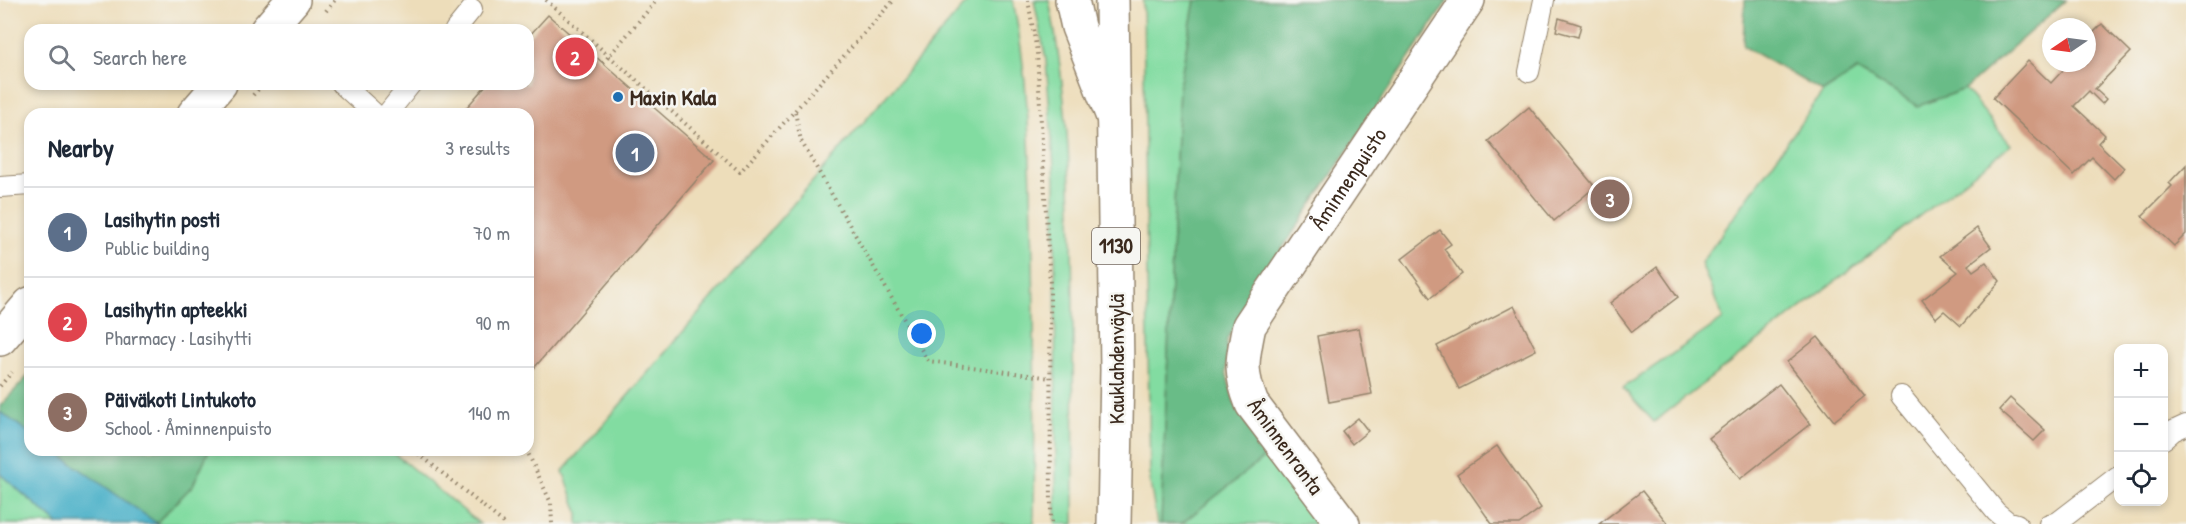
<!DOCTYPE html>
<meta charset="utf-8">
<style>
body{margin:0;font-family:"Patrick Hand",sans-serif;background:#f2f2f3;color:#1f2937}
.controls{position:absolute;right:18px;bottom:18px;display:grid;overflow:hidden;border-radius:12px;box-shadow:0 3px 9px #0003}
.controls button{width:54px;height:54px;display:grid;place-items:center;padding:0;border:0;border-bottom:2px solid #e0e1e3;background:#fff;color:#1f2937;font:30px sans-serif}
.compass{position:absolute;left:2042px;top:18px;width:54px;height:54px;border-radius:50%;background:#fff;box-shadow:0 3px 9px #0003;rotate:257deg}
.you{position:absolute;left:922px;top:334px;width:21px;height:21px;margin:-15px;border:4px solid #fff;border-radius:50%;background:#1a73e8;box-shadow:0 0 0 9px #1a73e833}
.badge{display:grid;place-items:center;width:39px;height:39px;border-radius:50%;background:#1f6fb2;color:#fff;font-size:20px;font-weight:700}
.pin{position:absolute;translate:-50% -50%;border:3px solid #fff;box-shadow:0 2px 6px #0006}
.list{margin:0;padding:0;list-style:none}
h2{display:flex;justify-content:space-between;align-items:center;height:78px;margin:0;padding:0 24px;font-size:26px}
h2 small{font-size:20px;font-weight:400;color:#747a83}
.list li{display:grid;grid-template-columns:39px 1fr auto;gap:18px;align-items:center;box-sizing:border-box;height:90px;padding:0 24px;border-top:2px solid #e0e1e3}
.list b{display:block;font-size:22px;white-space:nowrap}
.list p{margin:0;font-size:20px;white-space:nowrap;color:#747a83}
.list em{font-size:20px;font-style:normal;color:#747a83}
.icon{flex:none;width:33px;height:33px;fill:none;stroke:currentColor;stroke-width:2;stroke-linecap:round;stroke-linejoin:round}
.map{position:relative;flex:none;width:2186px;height:524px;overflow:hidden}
.search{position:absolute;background:#fff;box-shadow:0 3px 9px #0003;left:24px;top:24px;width:510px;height:66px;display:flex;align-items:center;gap:15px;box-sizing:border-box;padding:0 21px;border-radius:18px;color:#747a83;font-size:22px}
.panel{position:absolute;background:#fff;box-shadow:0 3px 9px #0003;left:24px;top:108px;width:510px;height:348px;border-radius:18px}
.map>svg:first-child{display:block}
.green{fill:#82dca1;stroke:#5e8360;stroke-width:1.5}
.forest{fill:#69bc87;stroke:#527352;stroke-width:1.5}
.water{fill:#49b0c8;stroke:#426d73;stroke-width:1.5}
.building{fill:#d09a81}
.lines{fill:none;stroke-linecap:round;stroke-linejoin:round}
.service-casing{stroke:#94846c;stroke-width:22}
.minor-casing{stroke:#94846c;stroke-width:36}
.tertiary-casing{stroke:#94846c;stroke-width:36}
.primary-casing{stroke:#94846c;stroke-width:36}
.path{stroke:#94846c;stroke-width:4;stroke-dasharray:1.5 4.5;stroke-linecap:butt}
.service{stroke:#fff;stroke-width:20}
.minor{stroke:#fff;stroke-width:33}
.tertiary{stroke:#fff;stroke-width:33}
.primary{stroke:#fff;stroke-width:33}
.poi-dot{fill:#1f6fb2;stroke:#f6f6f2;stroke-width:2}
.labels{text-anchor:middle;stroke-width:5;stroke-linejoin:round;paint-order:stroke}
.shield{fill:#f6f6f2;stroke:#73675e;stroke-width:1.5}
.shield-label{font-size:21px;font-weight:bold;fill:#3b2a1e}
.poi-label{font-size:22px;font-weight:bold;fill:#3b2a1e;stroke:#f6f6f2;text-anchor:start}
.street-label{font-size:22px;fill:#3b2a1e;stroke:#f6f6f2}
</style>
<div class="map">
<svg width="2186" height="524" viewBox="0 0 2186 524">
<rect width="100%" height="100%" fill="#f6f6f2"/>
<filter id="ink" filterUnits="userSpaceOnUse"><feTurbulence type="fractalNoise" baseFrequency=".0167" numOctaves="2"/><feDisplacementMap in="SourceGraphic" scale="12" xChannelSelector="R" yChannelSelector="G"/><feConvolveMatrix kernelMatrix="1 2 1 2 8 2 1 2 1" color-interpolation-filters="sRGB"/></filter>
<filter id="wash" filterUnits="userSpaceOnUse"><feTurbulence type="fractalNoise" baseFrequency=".008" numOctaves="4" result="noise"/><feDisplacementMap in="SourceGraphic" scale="24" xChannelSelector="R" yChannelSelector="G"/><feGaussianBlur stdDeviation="1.35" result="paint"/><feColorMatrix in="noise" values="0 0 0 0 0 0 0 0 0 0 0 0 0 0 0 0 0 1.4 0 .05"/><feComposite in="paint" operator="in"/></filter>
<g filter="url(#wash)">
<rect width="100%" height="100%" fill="#edddba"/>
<path class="green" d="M969,0H1013C1028,74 1030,148 1032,223C1035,323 1035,423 1034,524H578V512L563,471Z
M1034,0H1049C1070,103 1072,209 1073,314C1073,384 1074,454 1074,524H1056L1055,181L1046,60Z
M1143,0H1195L1179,87L1161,524H1157L1150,482Z
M1857,70L1918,106L1965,89L2011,145L1654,422L1623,388L1723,319L1701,263L1823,92Z
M209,450H390L480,524H158L156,523L193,485Z
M1266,456L1319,524H1181Z
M0,474L58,524H0Z"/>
<path class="forest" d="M1195,0H1448L1276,258L1227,339L1226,372L1234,402L1266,456L1181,524H1161L1179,87Z
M1745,0H2066L1965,89L1918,106L1857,70L1823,92L1743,46Z
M30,374V433L0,412V406Z
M53,450H209L193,485L156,523Z"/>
<path class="water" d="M0,412L30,433V450H53L158,524H58L0,474Z"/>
<g id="blocks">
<path class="building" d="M548,15L714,160L528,375V114H461L487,84H528V37Z
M1559,18L1581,25L1578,37L1556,31Z
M2102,24L2131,52L2095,89L2106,99L2102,104L2089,91L2074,106L2105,135L2098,143L2124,168L2114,179L2092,157L2074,175L1993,98L2028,61L2051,83L2065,68L2063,65L2064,63H2087V39Z
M1529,107L1595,187L1554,221L1488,141Z
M2186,165V234L2174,246L2142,216L2172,186L2169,183Z
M1977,228L1991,247L1968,265L1973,271L1986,262L2000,281L1961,326L1944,311L1936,318L1922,300L1958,272L1940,256Z
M1440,230L1451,244L1444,249L1462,274L1430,298L1402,259Z
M1657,267L1678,297L1632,332L1610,303Z
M1514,306L1536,350L1459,389L1437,346Z
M1359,328L1372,394L1329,402L1317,336Z
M1818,337L1865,396L1834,421L1787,362Z
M1779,384L1810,424L1740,479L1709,438Z
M2010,398L2045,430L2034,441L1999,410Z
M1358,418L1368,431L1352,444L1342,431Z
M1497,446L1541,508L1519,524H1492L1457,474Z
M1642,491L1668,524H1599Z"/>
</g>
</g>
<g filter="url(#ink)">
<use href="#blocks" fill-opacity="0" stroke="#94846c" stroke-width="1.5"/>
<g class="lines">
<defs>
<path id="service" d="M455,30L472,9
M1529,72L1544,0
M342,84L375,114
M387,114L411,84
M0,187L30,185
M1901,396L1996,512L2007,521L2017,524
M2164,439L2173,431L2186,425
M2049,524L2058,522L2118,476"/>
<g id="minor">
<path d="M267,30L293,0"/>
<path d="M194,114L220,84"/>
<path d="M0,339L30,304"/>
<path id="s1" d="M1343,524L1252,404C1239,371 1242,360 1249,326L1468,0"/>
</g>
<path id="tertiary" d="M1072,0L1078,27L1113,117"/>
<path id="primary" d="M1112,0L1117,370L1114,524"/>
</defs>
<use href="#service" class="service-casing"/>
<use href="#minor" class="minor-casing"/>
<use href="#tertiary" class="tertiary-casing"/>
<use href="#primary" class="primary-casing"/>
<path class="path" d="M546,0L740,172L894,0
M1028,0L1037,52L1050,284L1051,524
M326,11L335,0
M603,63L657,0
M253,95L263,84
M795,112L801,141L928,361L1051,378
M0,386L12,372
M414,450L505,524
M525,450L528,453L551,503L552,524"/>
<use href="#service" class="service"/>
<use href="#minor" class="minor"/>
<use href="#tertiary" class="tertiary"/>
<use href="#primary" class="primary"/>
</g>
</g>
<circle class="poi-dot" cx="618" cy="97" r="6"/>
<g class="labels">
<rect class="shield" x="1092" y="228" width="48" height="36" rx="4.5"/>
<g class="shield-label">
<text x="1116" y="253">1130</text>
</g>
<g class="poi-label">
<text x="630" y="105">Maxin Kala</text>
</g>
<g class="street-label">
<text dy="8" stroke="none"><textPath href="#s1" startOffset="408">Åminnenpuisto</textPath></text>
<text transform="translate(1116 359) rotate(-90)" y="8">Kauklahdenväylä</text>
<text transform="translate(1286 446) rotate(54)" y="8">Åminnenranta</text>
</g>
</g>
</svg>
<div class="controls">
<button>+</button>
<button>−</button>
<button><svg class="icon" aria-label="locate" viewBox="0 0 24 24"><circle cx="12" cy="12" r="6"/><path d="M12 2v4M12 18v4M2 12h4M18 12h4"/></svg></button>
</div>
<svg class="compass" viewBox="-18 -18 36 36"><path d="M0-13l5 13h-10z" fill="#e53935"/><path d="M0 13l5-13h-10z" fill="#747a83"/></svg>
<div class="you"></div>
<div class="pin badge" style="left:635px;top:153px;background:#5c6f8a">1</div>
<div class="pin badge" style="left:575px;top:57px;background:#e0444e">2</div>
<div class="pin badge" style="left:1610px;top:199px;background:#8d6e63">3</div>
<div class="search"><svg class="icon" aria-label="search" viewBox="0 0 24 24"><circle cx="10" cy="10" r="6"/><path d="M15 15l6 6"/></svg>Search here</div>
<section class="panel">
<h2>Nearby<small>3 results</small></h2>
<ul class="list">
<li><span class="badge" style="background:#5c6f8a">1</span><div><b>Lasihytin posti</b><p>Public building</p></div><em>70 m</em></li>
<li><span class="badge" style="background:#e0444e">2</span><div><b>Lasihytin apteekki</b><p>Pharmacy · Lasihytti</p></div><em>90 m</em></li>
<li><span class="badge" style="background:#8d6e63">3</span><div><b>Päiväkoti Lintukoto</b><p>School · Åminnenpuisto</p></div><em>140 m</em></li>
</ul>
</section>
</div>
